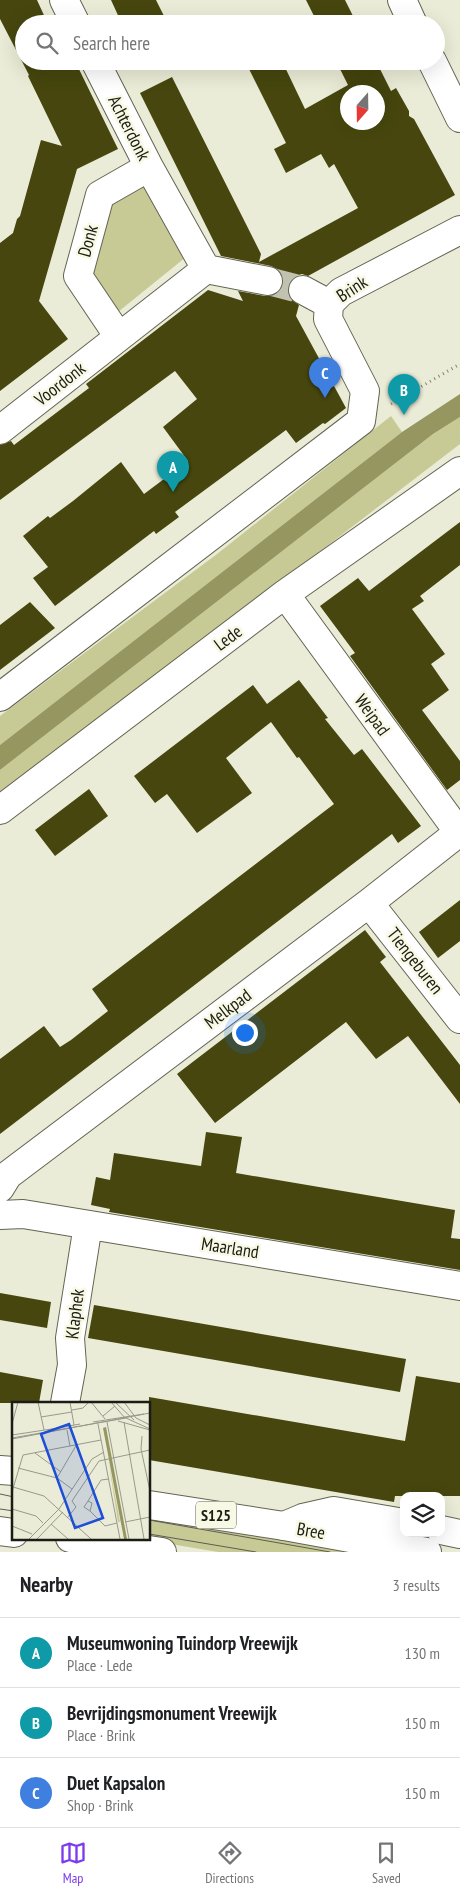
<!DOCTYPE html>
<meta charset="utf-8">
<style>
body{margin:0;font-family:"PT Sans Narrow",sans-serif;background:#f6f6f6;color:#202124}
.controls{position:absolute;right:15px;bottom:15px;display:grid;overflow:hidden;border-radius:10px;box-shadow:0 5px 20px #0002}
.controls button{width:45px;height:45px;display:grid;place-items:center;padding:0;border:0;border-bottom:1px solid #e0e0e0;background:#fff;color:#202124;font:25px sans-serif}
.compass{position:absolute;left:340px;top:85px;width:45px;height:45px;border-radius:50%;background:#fff;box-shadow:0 5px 20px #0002;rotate:200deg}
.you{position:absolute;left:244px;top:1032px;width:18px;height:18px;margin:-12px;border:4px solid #fff;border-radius:50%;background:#1a73e8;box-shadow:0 0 0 8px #1a73e833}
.badge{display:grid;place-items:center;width:32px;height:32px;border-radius:50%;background:#7c3aed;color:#fff;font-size:16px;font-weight:700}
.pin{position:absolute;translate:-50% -41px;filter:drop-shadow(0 1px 2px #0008)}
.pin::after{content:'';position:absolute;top:26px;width:18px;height:15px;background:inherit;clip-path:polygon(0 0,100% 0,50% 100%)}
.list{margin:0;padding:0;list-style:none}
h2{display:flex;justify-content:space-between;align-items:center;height:65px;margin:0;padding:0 20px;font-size:21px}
h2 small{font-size:16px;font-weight:400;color:#757577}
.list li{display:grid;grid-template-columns:32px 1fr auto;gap:15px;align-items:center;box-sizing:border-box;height:70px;padding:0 20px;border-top:1px solid #e0e0e0}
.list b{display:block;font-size:19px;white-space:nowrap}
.list p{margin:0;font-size:16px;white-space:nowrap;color:#757577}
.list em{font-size:16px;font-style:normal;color:#757577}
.icon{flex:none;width:28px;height:28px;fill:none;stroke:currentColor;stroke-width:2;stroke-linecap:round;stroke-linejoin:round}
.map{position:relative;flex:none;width:460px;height:1552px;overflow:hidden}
.search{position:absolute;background:#fff;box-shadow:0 5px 20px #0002;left:15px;right:15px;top:15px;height:55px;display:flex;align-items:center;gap:12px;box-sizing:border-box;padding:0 18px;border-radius:28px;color:#757577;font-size:19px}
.sheet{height:275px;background:#fff}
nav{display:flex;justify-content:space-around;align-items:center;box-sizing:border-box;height:70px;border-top:1px solid #e0e0e0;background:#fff;font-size:14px;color:#757577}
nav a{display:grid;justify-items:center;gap:2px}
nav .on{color:#7c3aed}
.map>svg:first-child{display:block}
.green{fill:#c8ca96}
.water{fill:#959660}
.building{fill:#46460e;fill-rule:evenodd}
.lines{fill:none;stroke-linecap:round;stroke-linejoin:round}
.minor-tunnel{stroke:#c1c2b0;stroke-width:28;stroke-dasharray:28 14;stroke-linecap:butt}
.minor-casing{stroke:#646452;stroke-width:30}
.major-casing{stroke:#646452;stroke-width:30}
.path{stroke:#848576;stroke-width:3;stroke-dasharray:1 4;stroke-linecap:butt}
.minor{stroke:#fff;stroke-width:28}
.major{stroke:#fff;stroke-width:28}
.tram{stroke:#5c5d51;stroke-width:1}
.labels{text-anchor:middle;stroke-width:5;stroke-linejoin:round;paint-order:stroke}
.shield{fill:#f8f9e4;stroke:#5d5e52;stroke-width:1}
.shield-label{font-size:16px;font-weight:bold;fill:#1b1c14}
.street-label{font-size:18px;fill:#1b1c14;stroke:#f8f9e4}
.inset-road{fill:none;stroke:#989989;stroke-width:1}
.view{fill:#1d4ed8;fill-opacity:0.15;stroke:#1d4ed8;stroke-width:2.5}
.inset-edge{fill:none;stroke:#1b1c14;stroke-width:2.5}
</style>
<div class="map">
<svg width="460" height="1552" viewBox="0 0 460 1552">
<rect width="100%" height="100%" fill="#ebecd7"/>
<path class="green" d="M145,185L186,257L118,312L88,268L106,206Z
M391,416L402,432L0,745V716L217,554Z
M460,417V444L0,797V770L433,434Z
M149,1513L378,1552H218L135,1538H149Z"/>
<path class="water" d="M460,394V417L433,434L0,770V745L402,432Z"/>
<path class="building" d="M0,0H37L48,24H24V61H67L69,64L75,61L118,149L77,169L39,301L68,339L0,391V243L13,233L17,219L20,216L41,140L62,146L28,76L29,75L0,19Z
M111,0H156L168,24H122Z
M306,0H345L357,24H318Z
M245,61H282L305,109L348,85L336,61H376L391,91L396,88L409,111V116L414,119L455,195L308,276L302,274L295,276L289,283L287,291L290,298L299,305L296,316L346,408L325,424L323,423L296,443L286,430L175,512L179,517L156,534L154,531L55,606L33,578L48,567L23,536L48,516L50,518L73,501L121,462L144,494L188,461L163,427L197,399L175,371L0,500V445L11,441L14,445L52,416L89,388L86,384L208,290L243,301L238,291L265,296H273L280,291L283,283V275L279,270L271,266L221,256L140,93L172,77L261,254L259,262L358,208L334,164L329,168L321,154L286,173L274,149L286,143ZM348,92H378V122H348Z
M460,522V565L420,596L424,601L412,609L445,654L431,664L449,690L422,710L460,761V780L447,790L350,656L355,653L320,606L358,578L369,591Z
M30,602L55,628L0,670V625Z
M299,680L328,718L325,719L354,755L362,749L421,826L398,843L392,834L0,1134V1059L44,1026L60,1047L71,1040L108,1011L92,989L334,804L299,757L297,758L271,722L226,758L252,793L197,833L167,794L155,803L134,776L253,685L267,704Z
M89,789L108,816L55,856L35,830Z
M460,900V941L438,958L419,932Z
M365,930L386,957L380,962L460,1065V1104L408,1036L376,1059L346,1022L215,1123L177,1074Z
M206,1132L242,1137L236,1173L455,1210L451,1238L460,1239V1270L109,1212L110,1209L91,1205L96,1177L110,1180L114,1153L201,1166Z
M0,1293L51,1302L47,1328L0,1320Z
M94,1305L406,1359L400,1392L88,1338Z
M0,1372L43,1380L39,1403H0Z
M416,1376L460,1383V1496H395L394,1502L149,1460V1397L405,1441Z"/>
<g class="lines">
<path class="minor-tunnel" d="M268,281L303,290"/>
<defs>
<path id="minor" d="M64,0L76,24
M402,0L413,24
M95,61L149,167
M432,61L460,118
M149,167L206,269L119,337L78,276L100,195Z
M206,269L268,281
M303,290L329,304
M0,430L119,337
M285,594L460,834
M0,697L361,421L365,391L328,319L329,304L341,292L460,230
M0,810L285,594L460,471
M369,903L460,1019
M0,1188L8,1175L369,903L458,833
M0,1215L23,1214L460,1286
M65,1403L72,1365L70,1338L88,1225
M284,1526L303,1518L334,1511L404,1523
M441,1530L460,1534"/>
<path id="major" d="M0,1470L14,1471
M149,1505L284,1526L427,1552
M0,1531L14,1533
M70,1538L162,1552"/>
</defs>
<use href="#minor" class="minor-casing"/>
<use href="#major" class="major-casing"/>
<path class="path" d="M391,404L460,364"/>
<use href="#minor" class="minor"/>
<use href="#major" class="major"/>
<path class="tram" d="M0,1494L14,1497
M0,1509L14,1511
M149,1520L330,1552
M149,1534L256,1552"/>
</g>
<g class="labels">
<rect class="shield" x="196" y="1501.5" width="40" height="27" rx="4"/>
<g class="shield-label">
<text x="216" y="1521">S125</text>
</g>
<g class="street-label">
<text transform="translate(129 128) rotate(63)" y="6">Achterdonk</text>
<text transform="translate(88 241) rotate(-75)" y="6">Donk</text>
<text transform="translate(352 289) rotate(-33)" y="6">Brink</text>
<text transform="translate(60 384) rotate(-38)" y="6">Voordonk</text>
<text transform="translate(228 638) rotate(-37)" y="6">Lede</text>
<text transform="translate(372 715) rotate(54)" y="6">Weipad</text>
<text transform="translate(415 961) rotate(52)" y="6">Tiengeburen</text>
<text transform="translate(228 1009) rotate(-37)" y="6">Melkpad</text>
<text transform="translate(230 1248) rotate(9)" y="6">Maarland</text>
<text transform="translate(75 1314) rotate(-83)" y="6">Klaphek</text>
<text transform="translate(311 1531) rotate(10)" y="6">Bree</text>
</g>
</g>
<g transform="translate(12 1402)">
<rect width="138" height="138" fill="#ebecd7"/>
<path d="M96,56L108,120H106Z" fill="#c8ca96"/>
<path d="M94,25L115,137H112L91,26Z" fill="#959660"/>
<path class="inset-road" d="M26,0L32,28M58,0L62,23M79,0L93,17M99,0L113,16M103,0L122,18M112,0L124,16L138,23M60,8L71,6L77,0M91,14L103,4M29,15L60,10M106,19L138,28M81,20L132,12M95,20L117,137M112,20L132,137M0,22L6,0M86,22L108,137M46,26L68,22M55,28L58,44M0,33L46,26M130,34L129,47L138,89M0,36L114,16L138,27M0,37L138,11M23,51L49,70M6,66L45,76L60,87M45,76L65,42M1,85L32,94L79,137M0,90L11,53L89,38M76,99L89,78L97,77M76,99L80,101L78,109L72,105ZM0,107L24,114L31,121M78,109L93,124L105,121M56,115L64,105L60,99L87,59L138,48M113,120L138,115M39,122L56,137M0,124L20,132M17,137L47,107L80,57L92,50M25,137L51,110"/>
<path class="view" d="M57,22L91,116L63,126L29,32Z"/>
<rect width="138" height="138" class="inset-edge"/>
</g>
</svg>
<div class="controls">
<button><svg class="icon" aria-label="layers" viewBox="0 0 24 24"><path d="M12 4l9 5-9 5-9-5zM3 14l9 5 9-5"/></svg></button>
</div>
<svg class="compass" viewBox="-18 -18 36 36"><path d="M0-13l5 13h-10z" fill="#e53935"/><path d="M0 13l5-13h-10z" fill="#757577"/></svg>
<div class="you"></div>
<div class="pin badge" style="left:173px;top:492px;background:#0f9aa8">A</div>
<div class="pin badge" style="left:404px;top:415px;background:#0f9aa8">B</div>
<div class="pin badge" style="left:325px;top:398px;background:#3f7fe0">C</div>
<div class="search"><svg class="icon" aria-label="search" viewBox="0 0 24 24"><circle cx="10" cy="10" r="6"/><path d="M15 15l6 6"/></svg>Search here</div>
</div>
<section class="sheet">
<h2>Nearby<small>3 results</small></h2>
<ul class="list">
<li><span class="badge" style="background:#0f9aa8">A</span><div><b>Museumwoning Tuindorp Vreewijk</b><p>Place · Lede</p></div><em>130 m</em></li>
<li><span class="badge" style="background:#0f9aa8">B</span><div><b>Bevrijdingsmonument Vreewijk</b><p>Place · Brink</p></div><em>150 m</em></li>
<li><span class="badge" style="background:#3f7fe0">C</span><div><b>Duet Kapsalon</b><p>Shop · Brink</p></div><em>150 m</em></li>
</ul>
</section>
<nav>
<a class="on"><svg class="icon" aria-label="map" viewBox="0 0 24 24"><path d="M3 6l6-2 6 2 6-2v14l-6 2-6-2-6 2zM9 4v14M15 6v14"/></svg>Map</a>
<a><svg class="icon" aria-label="directions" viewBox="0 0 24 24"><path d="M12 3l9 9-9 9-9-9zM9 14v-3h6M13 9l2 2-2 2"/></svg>Directions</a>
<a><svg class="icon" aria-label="saved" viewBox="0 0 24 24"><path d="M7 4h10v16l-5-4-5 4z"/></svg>Saved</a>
</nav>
